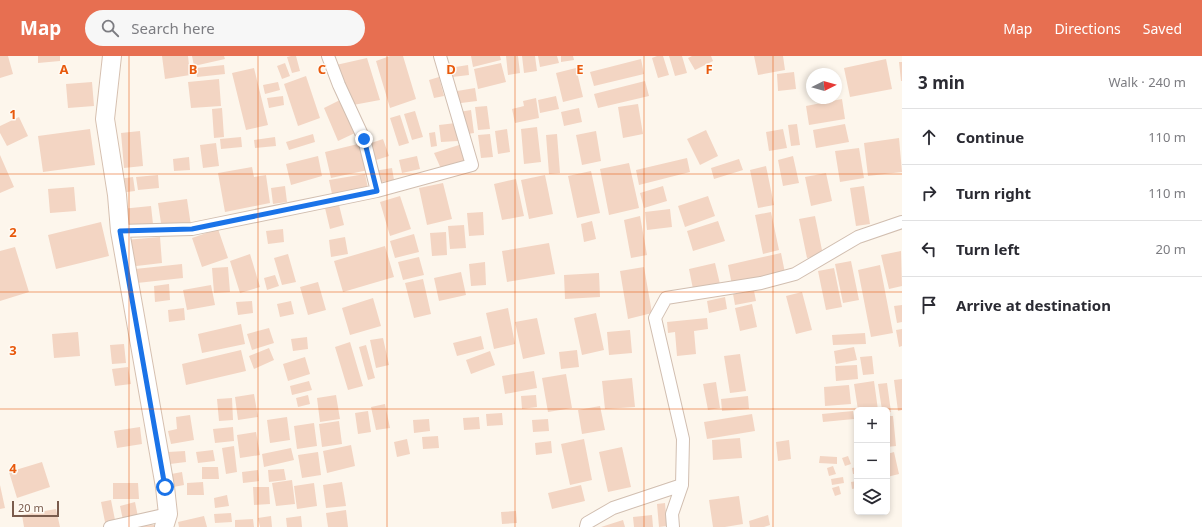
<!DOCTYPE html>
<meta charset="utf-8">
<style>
body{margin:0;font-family:"Noto Sans",sans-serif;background:#f7f7f7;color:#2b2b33}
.controls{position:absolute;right:12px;bottom:12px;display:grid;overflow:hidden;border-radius:6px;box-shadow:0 2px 6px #0003}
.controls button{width:36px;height:36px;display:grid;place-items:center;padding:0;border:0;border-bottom:1px solid #e1e1e2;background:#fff;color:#2b2b33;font:20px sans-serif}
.compass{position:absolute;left:806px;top:12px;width:36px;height:36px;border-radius:50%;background:#fff;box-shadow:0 2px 6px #0003;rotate:85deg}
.scale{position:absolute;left:12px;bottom:10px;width:47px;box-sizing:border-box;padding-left:4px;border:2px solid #7a5c4d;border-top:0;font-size:11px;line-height:14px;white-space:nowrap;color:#7a5c4d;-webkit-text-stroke:3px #fffaf3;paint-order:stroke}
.stop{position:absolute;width:12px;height:12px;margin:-9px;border:3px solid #1a73e8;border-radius:50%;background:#fff}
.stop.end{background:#1a73e8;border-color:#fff;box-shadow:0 1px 4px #0008}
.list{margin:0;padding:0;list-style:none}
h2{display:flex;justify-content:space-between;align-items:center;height:52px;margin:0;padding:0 16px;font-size:17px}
h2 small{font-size:13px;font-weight:400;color:#7c7c81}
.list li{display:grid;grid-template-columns:26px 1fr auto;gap:12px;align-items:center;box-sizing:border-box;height:56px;padding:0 16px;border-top:1px solid #e1e1e2}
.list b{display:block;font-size:15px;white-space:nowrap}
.list em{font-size:13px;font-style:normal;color:#7c7c81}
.icon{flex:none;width:22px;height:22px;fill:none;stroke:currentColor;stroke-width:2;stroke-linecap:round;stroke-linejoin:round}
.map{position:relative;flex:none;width:902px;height:471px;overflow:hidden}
header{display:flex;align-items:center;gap:24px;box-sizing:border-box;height:56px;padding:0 20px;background:#e76f51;color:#fff}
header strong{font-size:19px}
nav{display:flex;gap:22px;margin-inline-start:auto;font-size:14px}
.search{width:280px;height:36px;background:#f7f7f7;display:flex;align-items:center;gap:10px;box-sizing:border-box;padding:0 14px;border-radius:22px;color:#7c7c81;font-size:15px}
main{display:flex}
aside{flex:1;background:#fff}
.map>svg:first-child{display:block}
.building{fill:#f3d5c3}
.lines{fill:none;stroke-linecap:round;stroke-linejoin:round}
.street-casing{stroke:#d1beb0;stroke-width:14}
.secondary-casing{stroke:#d6c0b0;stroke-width:20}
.street{stroke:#fff;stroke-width:12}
.secondary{stroke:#fff;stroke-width:18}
.route{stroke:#1a73e8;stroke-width:5}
.grid{fill:none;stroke:#e8590c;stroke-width:1;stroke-opacity:0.55}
.grid-label{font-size:13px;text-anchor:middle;font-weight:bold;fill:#e8590c;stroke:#fffaf3;stroke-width:3;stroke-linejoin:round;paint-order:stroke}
</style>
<header>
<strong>Map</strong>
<div class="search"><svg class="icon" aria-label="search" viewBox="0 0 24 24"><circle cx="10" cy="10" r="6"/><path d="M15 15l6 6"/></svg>Search here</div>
<nav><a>Map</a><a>Directions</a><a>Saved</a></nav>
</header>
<main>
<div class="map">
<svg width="902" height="471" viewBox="0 0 902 471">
<rect width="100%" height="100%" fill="#fdf6ec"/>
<path class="building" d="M0,0H8L13,18L0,22Z
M38,0H60V5L38,7Z
M162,0H188L190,19L165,23Z
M192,0H224L225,3L194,10Z
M291,0H296L300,15L292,17L287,1Z
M390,0H403L416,43L390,52L376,5Z
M471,0H500L501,4L473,11Z
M506,0H518L520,17L508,19Z
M522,0H535L537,15L524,17Z
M538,0H557L559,7L540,11Z
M561,0H573L574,4L561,6Z
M657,0H663L669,19L658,22L652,2Z
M669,0H682L687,17L675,20Z
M692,0H711L713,5L695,14L688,2Z
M754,0H783L785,14L758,19Z
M367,2L380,44L353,49L336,9Z
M641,3L644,18L594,30L590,16Z
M886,3L892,33L850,41L844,12Z
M899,6H902V25H901Z
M285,7L290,20L282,23L277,10Z
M501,7L506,26L478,33L474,13Z
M224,9L225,18L197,21L196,12Z
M468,9L469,19L444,22L443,13Z
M254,12L268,69L246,74L232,17Z
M576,12L583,41L563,46L556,17Z
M794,16L796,33L778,35L777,18Z
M306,20L320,62L298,70L284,28Z
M439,21L444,40L434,42L429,24Z
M219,23L221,50L191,52L188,26Z
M645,25L649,40L598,52L594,38Z
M92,26L94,50L68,52L66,28Z
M278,26L280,34L265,38L263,29Z
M475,32L477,45L453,48L451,36Z
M283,40L284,49L269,52L267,42Z
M556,40L559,53L540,57L538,44Z
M536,42L539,62L515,67L512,53L524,50L523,45Z
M842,43L845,63L809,69L806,50Z
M340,44L355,77L338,85L324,52Z
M638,48L643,78L623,82L618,51Z
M487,50L490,73L478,74L475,51Z
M222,52L224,81L214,82L212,53Z
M579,52L582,66L564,70L561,56Z
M471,54L474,77L462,79L459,56Z
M415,55L423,81L412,84L404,58Z
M400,59L409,87L399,90L390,62Z
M19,61L28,80L7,90L0,77V70Z
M456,67L458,85L441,86L439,69Z
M797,68L800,89L791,90L788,69Z
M845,68L849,86L816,92L813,74Z
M537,71L541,106L524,108L521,73Z
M90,73L95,109L43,116L38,80Z
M507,73L510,96L498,98L495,75Z
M783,73L787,92L769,95L766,76Z
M706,74L718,100L700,109L687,83Z
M140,75L143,110L124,112L121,77Z
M596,75L601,105L582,109L576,79Z
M435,76L437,90L431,91L429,77Z
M313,78L315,86L289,94L286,86Z
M490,78L493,101L481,102L478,79Z
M557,78L560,117L549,118L546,79Z
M241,81L242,91L221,93L220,83Z
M275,81L276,90L255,92L254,84Z
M899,82L902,116L868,120L864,87Z
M383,83L389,100L373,105L368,88Z
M216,87L219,110L203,112L200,89Z
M362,87L368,114L331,122L325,96Z
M459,89L466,107L442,115L434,97Z
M859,92L864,122L840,126L835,95Z
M0,99L14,131L0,137Z
M318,100L322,120L291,129L286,108Z
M417,100L420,113L402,117L399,104Z
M793,100L799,127L783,130L778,104Z
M189,101L190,114L174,115L173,103Z
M687,102L690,116L639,129L636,114Z
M739,103L743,114L714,123L711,112Z
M629,107L639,152L609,159L600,113Z
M766,110L774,149L758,152L750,114Z
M252,111L254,121L266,119L270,147L225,156L218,117Z
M392,112L394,124L376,127L374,115Z
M591,115L600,157L577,162L568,120Z
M826,117L832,145L811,150L805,121Z
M365,118L368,132L332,138L329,124Z
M158,119L159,132L138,134L136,121Z
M545,119L553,158L529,163L521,124Z
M133,121L135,135L119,137L118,123Z
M516,123L524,160L502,164L494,128Z
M443,127L452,163L427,169L419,132Z
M285,130L287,146L273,148L271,132Z
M663,130L667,145L644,152L640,137Z
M864,130L870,168L856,170L850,132Z
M74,131L76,155L50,157L48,133Z
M400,140L411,173L390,180L380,146Z
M708,140L715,160L685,171L678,150Z
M187,143L191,170L162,174L158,147Z
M339,149L344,169L330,173L325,152Z
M151,150L153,168L123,171L121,153Z
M670,153L672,171L647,174L645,156Z
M483,156L484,179L469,180L467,157Z
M771,156L779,194L763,198L755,159Z
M640,160L647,199L631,202L624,164Z
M815,160L823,199L807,202L799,163Z
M592,165L596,183L584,186L581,168Z
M718,165L725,185L693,195L687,175Z
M101,166L109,200L56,213L48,179Z
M464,169L466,192L450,193L448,170Z
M218,173L228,202L202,211L192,182Z
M283,173L284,186L268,188L266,175Z
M446,176L447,199L432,200L430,177Z
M414,178L419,196L395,202L390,185Z
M160,181L162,207L128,211L125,184Z
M345,181L348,198L331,201L329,184Z
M549,187L555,218L507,226L502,195Z
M385,190L394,221L343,236L334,205Z
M15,191L29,236L0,245V195Z
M901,195L902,230L889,233L881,199Z
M781,197L785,217L732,229L728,209Z
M250,198L260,231L240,237L230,205Z
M288,198L296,226L282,229L274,202Z
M419,201L424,219L403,224L398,206Z
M851,205L859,244L843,247L835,208Z
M485,206L486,229L471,230L469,208Z
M715,207L720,228L693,233L689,213Z
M182,208L183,222L137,227L135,213Z
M880,209L893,277L871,281L858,214Z
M228,211L230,236L214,237L212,212Z
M644,211L652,257L628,263L620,215Z
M834,212L842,251L826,254L818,215Z
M461,216L466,239L439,245L434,222Z
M599,217L600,241L565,243L564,219Z
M275,219L279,230L267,234L264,222Z
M423,223L431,258L414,262L405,227Z
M318,226L326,254L308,259L300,231Z
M169,228L170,244L155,246L154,230Z
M211,229L215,249L187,254L183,234Z
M754,235L756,245L735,249L733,238Z
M802,236L812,274L796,278L786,240Z
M725,241L727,253L709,257L707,245Z
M373,242L381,270L350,279L342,252Z
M252,245L253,257L238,259L236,246Z
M291,245L294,258L280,261L277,248Z
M752,248L757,271L740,275L735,252Z
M902,249V266L897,267L894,250Z
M184,252L185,264L169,266L168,254Z
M508,252L515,288L494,293L486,257Z
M596,257L604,294L582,299L574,262Z
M537,262L545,298L523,303L515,266Z
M707,262L708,273L694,275L696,298L677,300L675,276L668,277L667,266Z
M241,268L245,288L202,297L198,278Z
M269,272L274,287L252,294L247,278Z
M902,273V290L899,291L896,274Z
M630,274L632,297L609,299L607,276Z
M78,276L80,300L54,302L52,278Z
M865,277L866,288L833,289L832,279Z
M481,280L484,293L457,300L453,287Z
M307,281L308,293L293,295L291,283Z
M383,282L389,309L376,312L370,284Z
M350,286L363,330L348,334L335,291Z
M124,288L126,307L112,308L110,289Z
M366,289L375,322L368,324L359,291Z
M854,291L857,304L836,308L834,295Z
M269,292L274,304L254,313L249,300Z
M241,294L246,315L186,329L182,308Z
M577,294L579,311L561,313L559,296Z
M490,295L495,309L471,318L466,304Z
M740,298L746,335L730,337L724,300Z
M872,300L874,318L863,319L860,301Z
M305,301L310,318L288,325L283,308Z
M857,309L858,323L836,325L835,310Z
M128,311L131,328L115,330L112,313Z
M534,315L537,332L505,338L502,320Z
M566,318L572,352L548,356L542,322Z
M632,322L635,351L605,353L602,325Z
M902,323V354L898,355L894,324Z
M309,325L312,334L292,339L290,330Z
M874,325L878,354H858L854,328Z
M716,326L720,352L708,354L703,328Z
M887,327L891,356L887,357V354H882L878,328Z
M849,329L851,348L825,350L824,331Z
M254,338L258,361L238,364L235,341Z
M308,339L310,348L298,351L296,342Z
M336,339L340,363L320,366L317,342Z
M536,339L537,351L522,353L521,340Z
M748,340L749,353L722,355L721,343Z
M232,342L233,364L219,365L217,343Z
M385,348L390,372L376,374L371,351Z
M600,350L605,374L582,378L578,354Z
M368,355L371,376L358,378L355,357Z
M853,355L854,363L823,366L822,358Z
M502,357L503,369L487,370L486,358Z
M752,358L755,375L707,383L704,366Z
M190,359L194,384L171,388L168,375L177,373L176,361Z
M887,360H893L896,390L887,391Z
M287,361L290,384L270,387L267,364Z
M479,361L480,373L464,374L463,362Z
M429,363L430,375L414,377L413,364Z
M548,363L549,375L533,376L532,364Z
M339,365L342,388L322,391L319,368Z
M314,367L317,390L297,393L294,370Z
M140,371L142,388L117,392L114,375Z
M233,371L234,385L215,387L213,373Z
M256,376L260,399L240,402L237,379Z
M438,380L439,392L423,393L422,381Z
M740,382L742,402L713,404L712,384Z
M407,383L410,398L397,401L394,386Z
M584,383L592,424L570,429L561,388Z
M789,384L791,403L778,405L776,386Z
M551,385L552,397L536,399L535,387Z
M351,389L355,410L327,417L323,395Z
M234,390L237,416L226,418L222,392Z
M622,391L631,431L608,436L599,396Z
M291,392L294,404L264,411L262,398Z
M213,394L215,405L198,407L196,396Z
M185,395L186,406L170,408L168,396Z
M318,396L321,419L302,422L298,399Z
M894,396L899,418L887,421V398Z
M820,400L837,401V408L819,407Z
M848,400L851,408L845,410L842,402Z
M42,406L50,431L17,442L9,416Z
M833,410L836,418L829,420L827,412Z
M202,411H218L219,423H202Z
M857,411V418H853L852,412Z
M284,413L286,424L269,426L268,414Z
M258,414L259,425L243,427L242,416Z
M182,416L184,429L168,432L166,419Z
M843,421L844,427L832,429L831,423Z
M292,424L295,448L276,450L272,427Z
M857,425V432L852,433L851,426Z
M203,426L204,439H187V427Z
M342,426L346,450L326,452L323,429Z
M113,427H138L139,443H113Z
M314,427L317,450L297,453L294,430Z
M0,429L5,452L0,453Z
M581,429L585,445L552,453L548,437Z
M839,430L841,438L835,440L832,432Z
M253,431H269L270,448L254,449Z
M227,439L229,450L215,452L214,442Z
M739,440L743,468L725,471H713L709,444Z
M111,444L115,464L105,466L101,446Z
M135,446L138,461L123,464L120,450Z
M665,447L667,470L659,471L657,448Z
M56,453L60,471H24L22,459Z
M346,454L348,471H328L326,457Z
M516,455L517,467L502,468L501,456Z
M231,457L232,466L215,467L214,458Z
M652,459L653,471H634L633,461Z
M768,459L770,469L764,471H750L749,465Z
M204,460L207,471H179L178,466Z
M271,460L272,471H260L258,462Z
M301,460L302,471H287L286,462Z
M253,463L254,471H235V464Z
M623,464L625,471H601Z
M154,469V471H138V470Z"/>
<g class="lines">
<defs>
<path id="street" d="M328,0L339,29L364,83L377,135
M120,175L192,173L377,135L472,109L440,0
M110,471L168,458
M586,471L587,467L613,452L682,429
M673,471L672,458L682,429L683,383L655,262L666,242L761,227L795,218L858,181L902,166"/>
<path id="secondary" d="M112,0L105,63L117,139L120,175L165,431L168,458L164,471"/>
</defs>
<use href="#street" class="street-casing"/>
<use href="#secondary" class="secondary-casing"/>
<use href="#street" class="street"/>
<use href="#secondary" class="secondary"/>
</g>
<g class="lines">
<path class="route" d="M165,431L120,175L192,173L377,135L364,83"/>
</g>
<path class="grid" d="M129,0V471M258,0V471M387,0V471M515,0V471M644,0V471M773,0V471M0,118H902M0,236H902M0,353H902"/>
<g class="grid-label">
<text x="64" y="18">A</text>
<text x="193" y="18">B</text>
<text x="322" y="18">C</text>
<text x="451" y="18">D</text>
<text x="580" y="18">E</text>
<text x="709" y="18">F</text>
<text x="13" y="63">1</text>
<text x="13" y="181">2</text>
<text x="13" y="299">3</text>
<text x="13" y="417">4</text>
</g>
</svg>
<div class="controls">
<button>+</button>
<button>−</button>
<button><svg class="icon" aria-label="layers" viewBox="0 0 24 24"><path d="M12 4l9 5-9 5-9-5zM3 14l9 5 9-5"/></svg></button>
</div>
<svg class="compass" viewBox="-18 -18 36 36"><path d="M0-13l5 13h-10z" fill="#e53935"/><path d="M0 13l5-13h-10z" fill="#7c7c81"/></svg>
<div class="scale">20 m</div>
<div class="stop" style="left:165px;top:431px"></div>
<div class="stop end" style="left:364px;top:83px"></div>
</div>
<aside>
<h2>3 min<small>Walk · 240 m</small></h2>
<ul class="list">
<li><svg class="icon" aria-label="ahead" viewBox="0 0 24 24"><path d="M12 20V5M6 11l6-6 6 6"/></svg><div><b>Continue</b></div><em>110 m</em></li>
<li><svg class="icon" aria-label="right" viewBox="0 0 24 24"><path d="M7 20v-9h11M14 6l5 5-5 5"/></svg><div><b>Turn right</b></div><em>110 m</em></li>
<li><svg class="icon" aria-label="left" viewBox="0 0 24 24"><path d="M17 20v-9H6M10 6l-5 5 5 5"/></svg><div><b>Turn left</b></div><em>20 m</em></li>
<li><svg class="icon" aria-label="arrive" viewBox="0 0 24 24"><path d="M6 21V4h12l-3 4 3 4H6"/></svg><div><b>Arrive at destination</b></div></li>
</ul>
</aside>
</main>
